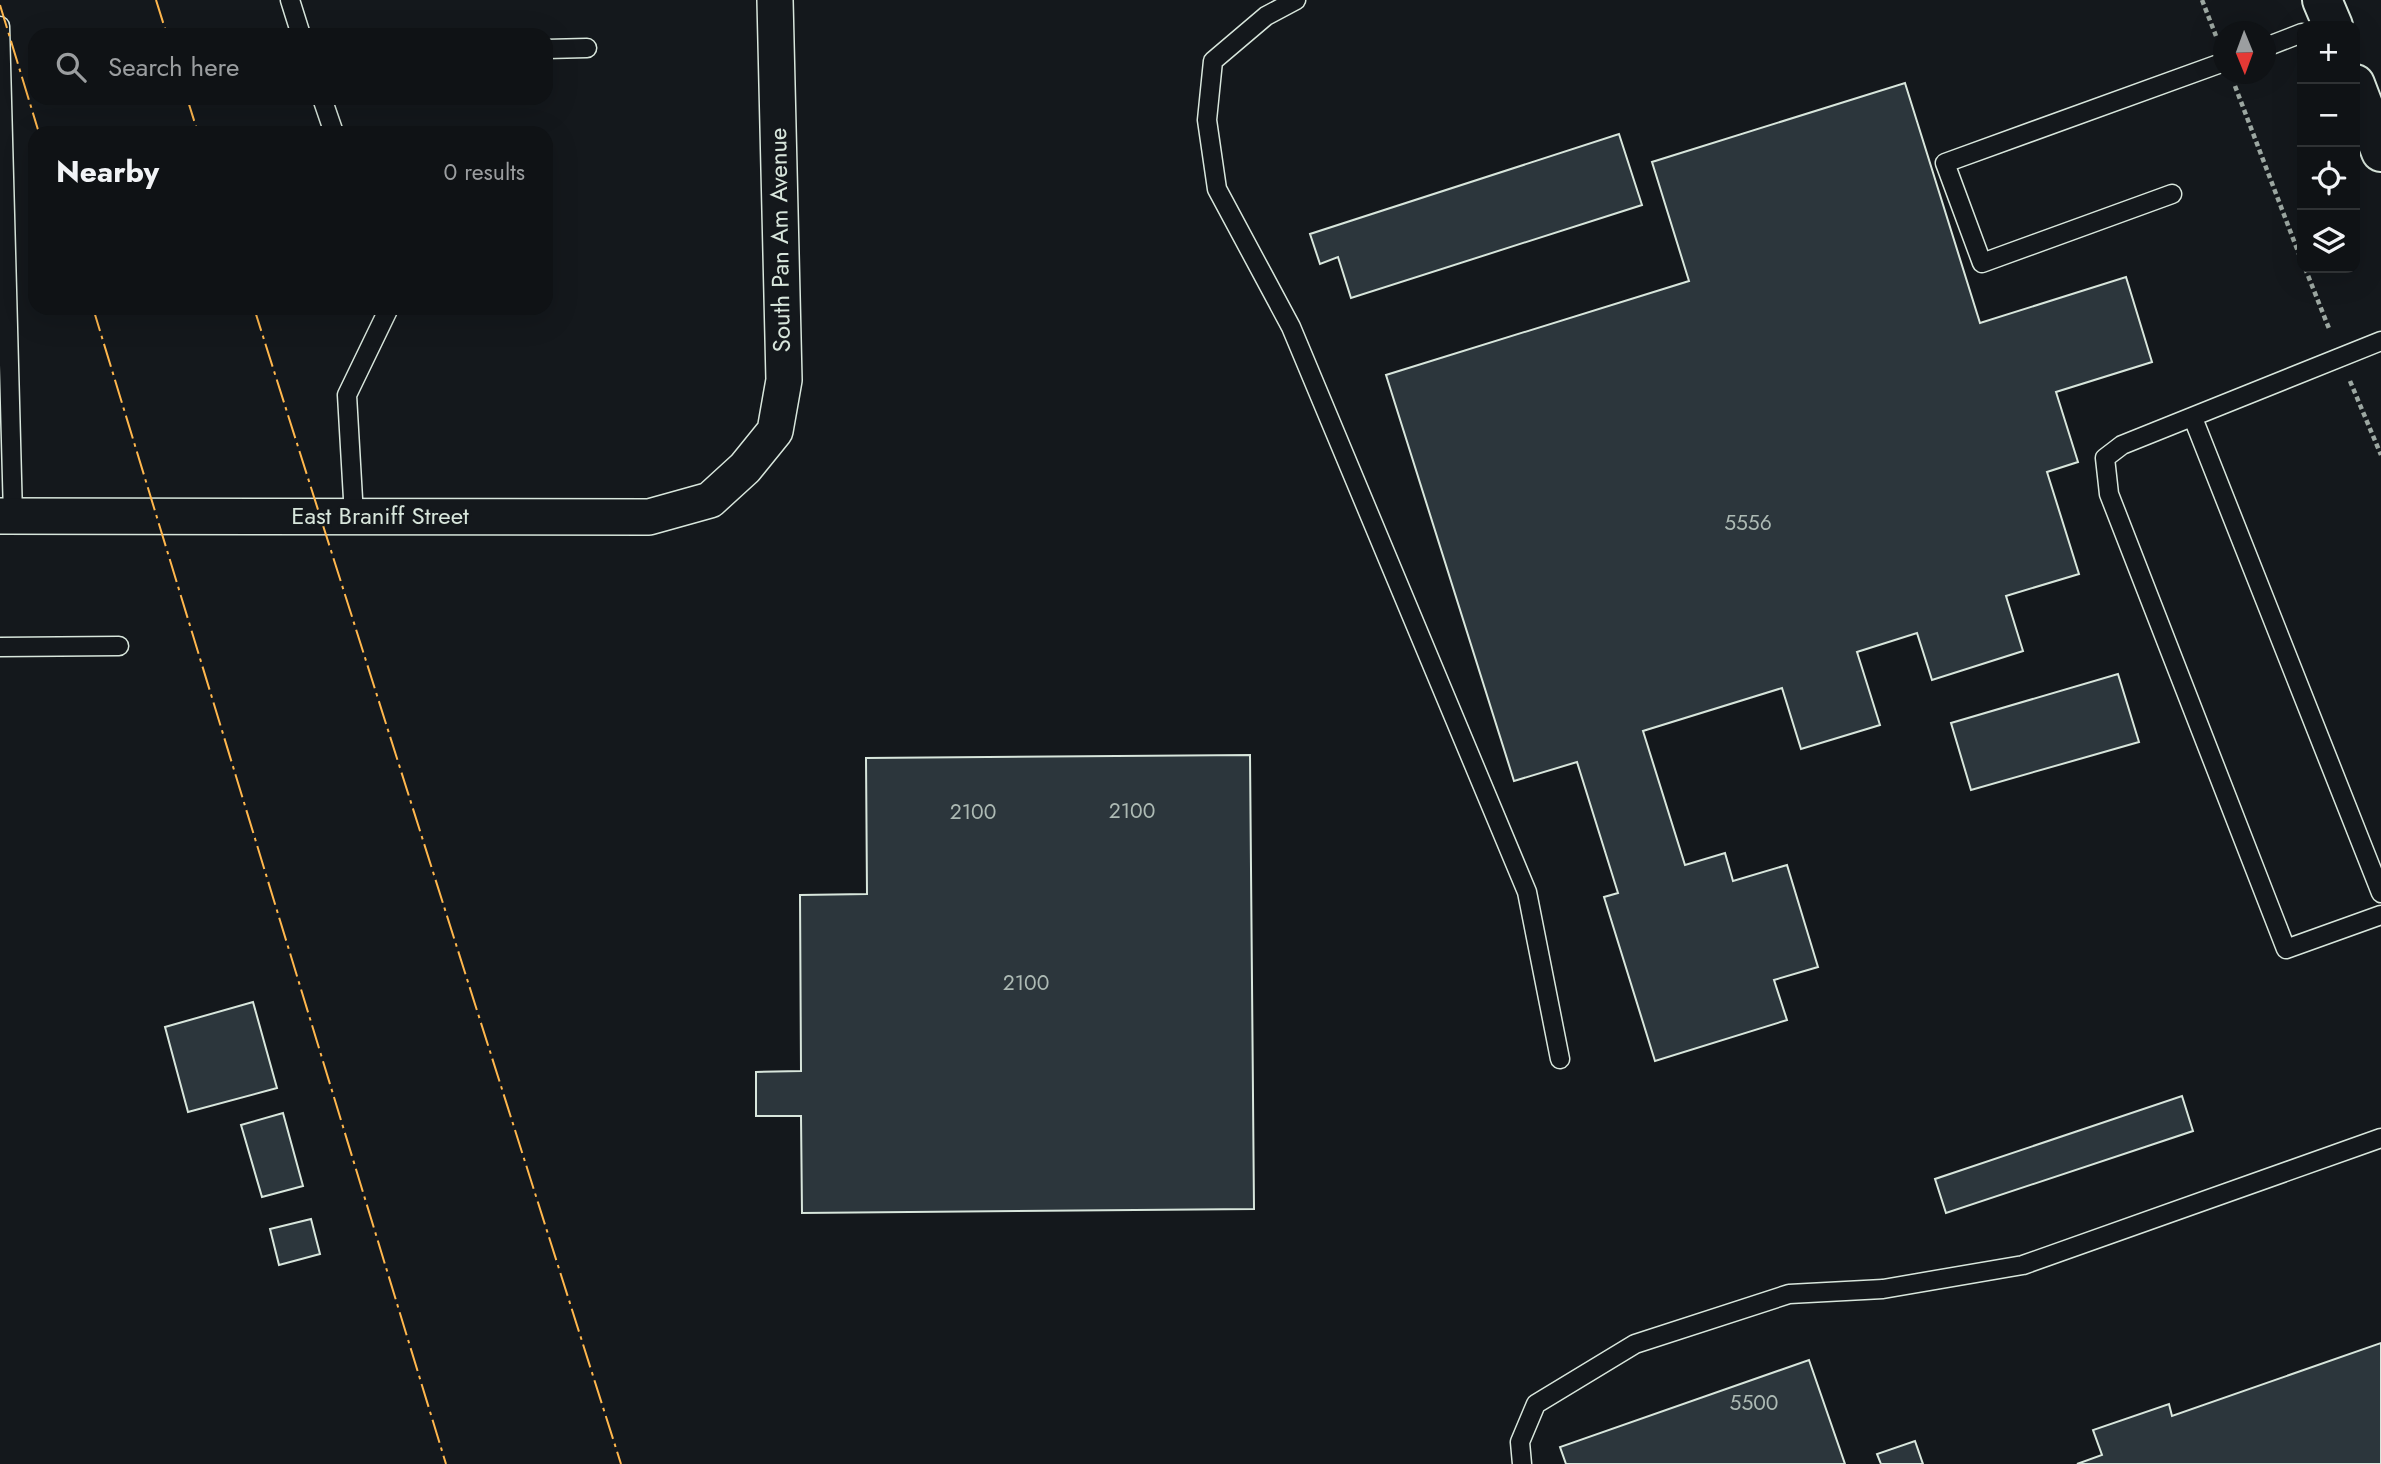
<!DOCTYPE html>
<meta charset="utf-8">
<style>
body{margin:0;font-family:Jost,sans-serif;background:#181b1e;color:#f1f3f6}
.controls{position:absolute;right:21px;top:21px;display:grid;overflow:hidden;border-radius:14px;box-shadow:0 7px 28px #0002}
.controls button{width:63px;height:63px;display:grid;place-items:center;padding:0;border:0;border-bottom:2px solid #2f3234;background:#0f1215;color:#f1f3f6;font:35px sans-serif}
.compass{position:absolute;left:2213px;top:21px;width:63px;height:63px;border-radius:50%;background:#0f1215;box-shadow:0 7px 28px #0002;rotate:179deg}
.list{margin:0;padding:0;list-style:none}
h2{display:flex;justify-content:space-between;align-items:center;height:91px;margin:0;padding:0 28px;font-size:30px}
h2 small{font-size:23px;font-weight:400;color:#9b9ea0}
.icon{flex:none;width:38px;height:38px;fill:none;stroke:currentColor;stroke-width:2;stroke-linecap:round;stroke-linejoin:round}
.map{position:relative;flex:none;width:2381px;height:1464px;overflow:hidden}
.search{position:absolute;background:#0f1215;box-shadow:0 7px 28px #0002;left:28px;top:28px;width:525px;height:77px;display:flex;align-items:center;gap:18px;box-sizing:border-box;padding:0 24px;border-radius:21px;color:#9b9ea0;font-size:26px}
.panel{position:absolute;background:#0f1215;box-shadow:0 7px 28px #0002;left:28px;top:126px;width:525px;height:189px;border-radius:21px}
.map>svg:first-child{display:block}
.building{fill:#2c363c;stroke:#d8e6dc;stroke-width:2}
.lines{fill:none;stroke-linecap:round;stroke-linejoin:round}
.service-casing{stroke:#d8e6dc;stroke-width:21}
.minor-casing{stroke:#d8e6dc;stroke-width:38}
.secondary-casing{stroke:#d8e6dc;stroke-width:42}
.path{stroke:#9da8a2;stroke-width:4.5;stroke-dasharray:5 3.5;stroke-linecap:butt}
.service{stroke:#14181c;stroke-width:18}
.minor{stroke:#14181c;stroke-width:35}
.secondary{stroke:#14181c;stroke-width:38}
.power{stroke:#ffb74d;stroke-width:2;stroke-dasharray:24 5 3.5 5;stroke-linecap:butt}
.labels{text-anchor:middle;stroke-width:5;stroke-linejoin:round;paint-order:stroke}
.number-label{font-size:21px;fill:#adbab4}
.street-label{font-size:24px;fill:#d8e6dc;stroke:#14181c}
</style>
<div class="map">
<svg width="2381" height="1464" viewBox="0 0 2381 1464">
<rect width="100%" height="100%" fill="#14181c"/>
<path class="building" d="M1905,83L1980,323L2126,277L2152,362L2056,392L2078,462L2047,472L2079,574L2006,596L2023,651L1932,680L1917,633L1857,652L1880,725L1801,749L1782,688L1643,731L1685,865L1725,853L1733,881L1787,865L1818,967L1774,980L1787,1020L1655,1061L1604,897L1618,893L1577,762L1514,781L1386,375L1689,281L1652,162Z
M1619,134L1642,205L1351,298L1338,257L1320,264L1310,234Z
M2118,674L2139,742L1971,790L1951,723Z
M1250,755L1254,1209L802,1213L801,1116H756V1072L801,1071L800,895L867,894L866,758Z
M253,1002L277,1088L188,1112L165,1027Z
M2182,1096L2193,1131L1946,1213L1935,1179Z
M283,1113L303,1186L262,1197L241,1125Z
M311,1219L320,1254L279,1265L270,1229Z
M2381,1343V1464H2077L2102,1455L2093,1430L2169,1404L2172,1416Z
M1809,1360L1845,1464H1566L1560,1447Z
M1915,1441L1923,1464H1881L1877,1454Z"/>
<g class="lines">
<defs>
<path id="service" d="M290,0L301,35
M1296,0L1266,16L1213,61L1207,120L1217,189L1291,327L1527,892L1560,1059
M0,26L13,516
M2266,47L2302,33
M546,49L587,48
M322,98L334,133
M2172,194L1982,263L1945,163L2224,62
M2381,341L2122,445L2105,458L2109,494L2286,949L2381,915
M2193,418L2381,893
M354,516L347,395L389,308
M0,647L119,646
M1522,1464L1520,1442L1536,1404L1635,1344L1789,1294L1883,1289L2023,1265L2381,1138"/>
<path id="minor" d="M0,516L649,517L710,500L745,468L775,431L784,380L775,0"/>
<path id="secondary" d="M2322,0L2333,26
M2355,84L2381,152"/>
</defs>
<use href="#service" class="service-casing"/>
<use href="#minor" class="minor-casing"/>
<use href="#secondary" class="secondary-casing"/>
<path class="path" d="M2202,0L2216,36
M2235,86L2302,262
M2305,268L2330,331
M2350,381L2381,455"/>
<use href="#service" class="service"/>
<use href="#minor" class="minor"/>
<use href="#secondary" class="secondary"/>
<path class="power" d="M156,0L167,35
M0,5L39,133
M187,98L198,133
M93,308L446,1464
M254,308L621,1464"/>
</g>
<g class="labels">
<g class="number-label">
<text x="1748" y="530">5556</text>
<text x="1132" y="818">2100</text>
<text x="973" y="819">2100</text>
<text x="1026" y="990">2100</text>
<text x="1754" y="1410">5500</text>
</g>
<g class="street-label">
<text transform="translate(780 240) rotate(-91)" y="8">South Pan Am Avenue</text>
<text x="380" y="524">East Braniff Street</text>
</g>
</g>
</svg>
<div class="controls">
<button>+</button>
<button>−</button>
<button><svg class="icon" aria-label="locate" viewBox="0 0 24 24"><circle cx="12" cy="12" r="6"/><path d="M12 2v4M12 18v4M2 12h4M18 12h4"/></svg></button>
<button><svg class="icon" aria-label="layers" viewBox="0 0 24 24"><path d="M12 4l9 5-9 5-9-5zM3 14l9 5 9-5"/></svg></button>
</div>
<svg class="compass" viewBox="-18 -18 36 36"><path d="M0-13l5 13h-10z" fill="#e53935"/><path d="M0 13l5-13h-10z" fill="#9b9ea0"/></svg>
<div class="search"><svg class="icon" aria-label="search" viewBox="0 0 24 24"><circle cx="10" cy="10" r="6"/><path d="M15 15l6 6"/></svg>Search here</div>
<section class="panel">
<h2>Nearby<small>0 results</small></h2>
<ul class="list">
</ul>
</section>
</div>
